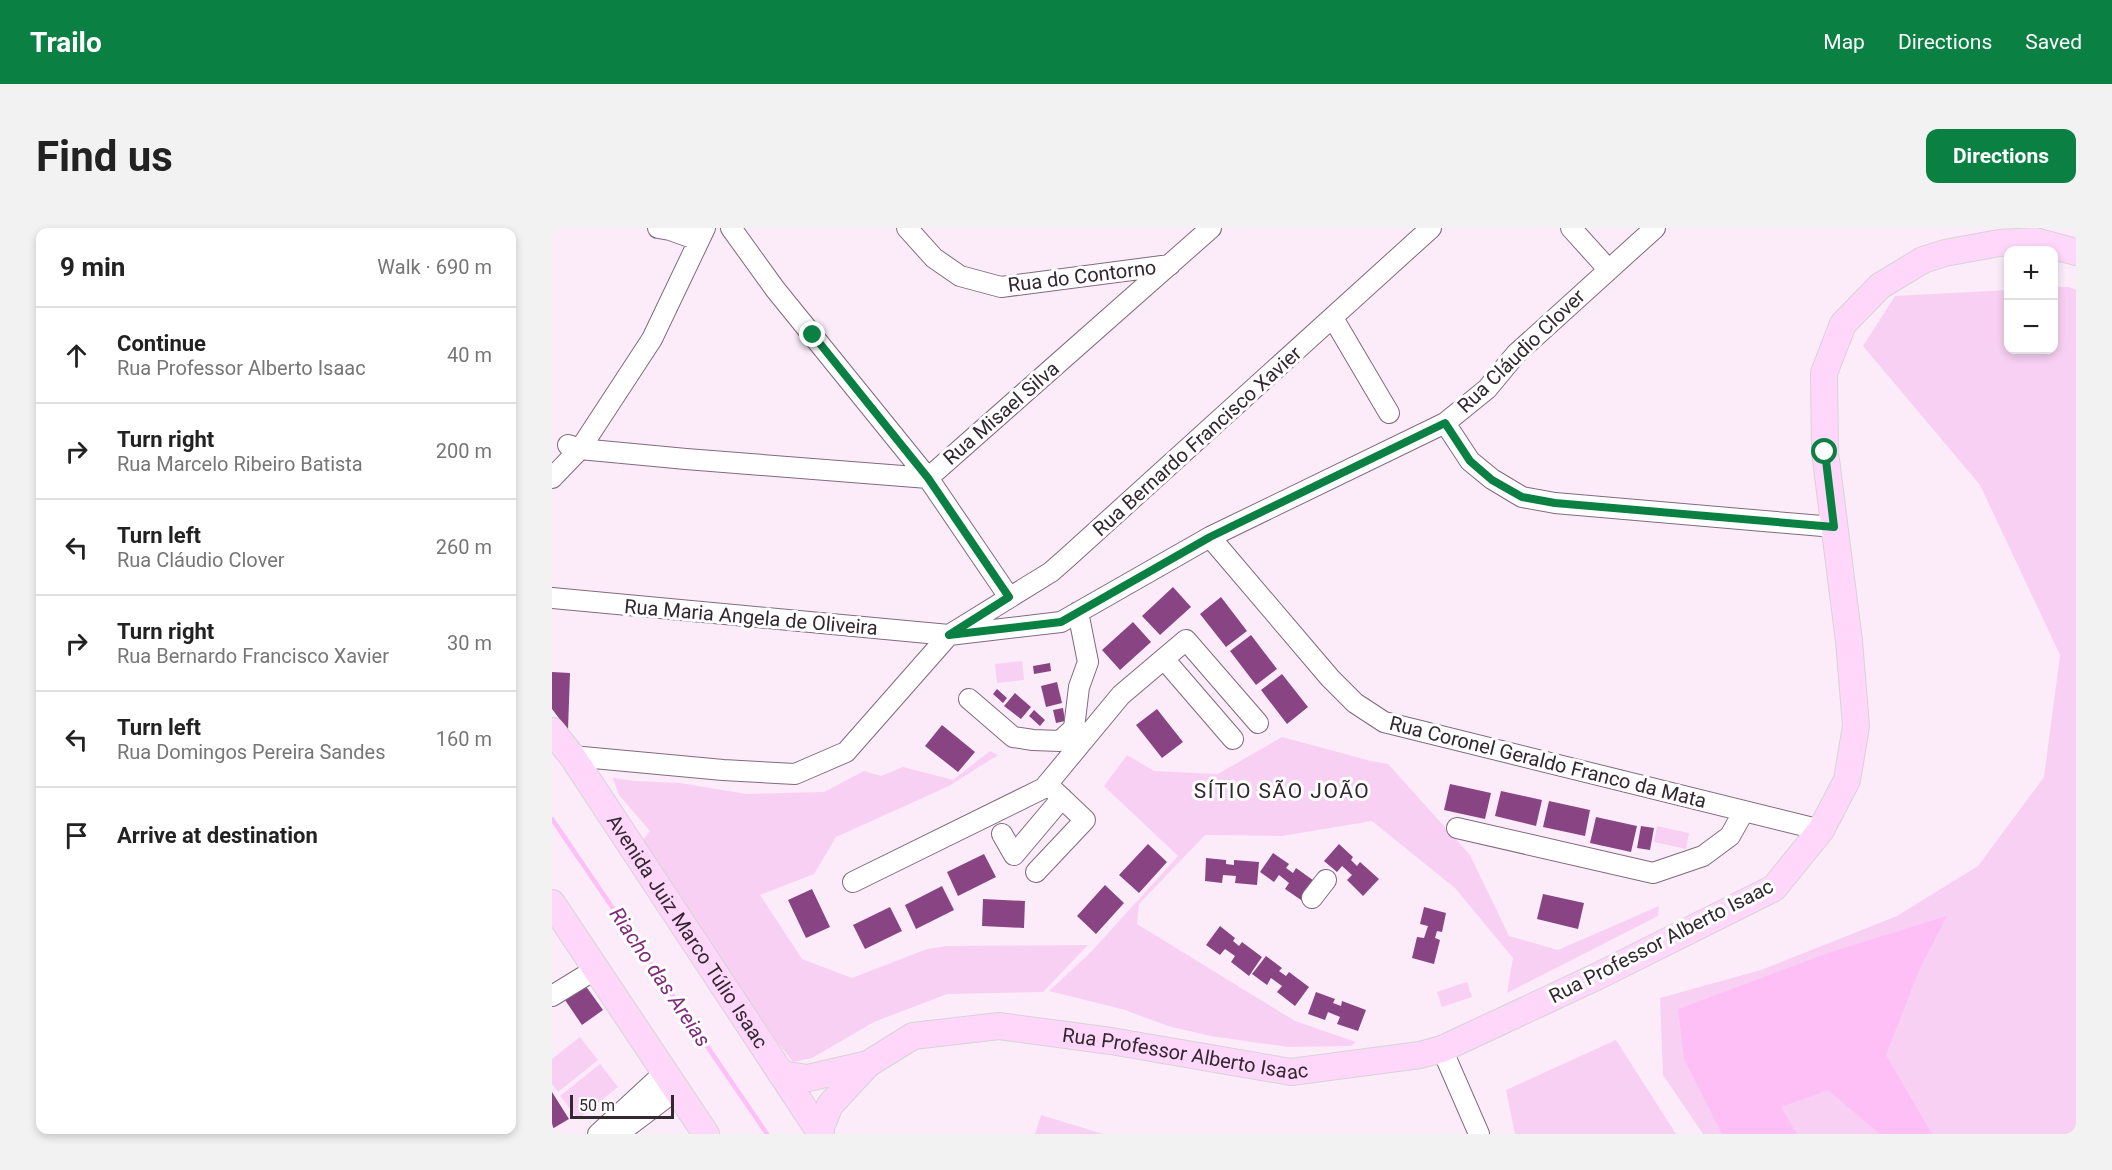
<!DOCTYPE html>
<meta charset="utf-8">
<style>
body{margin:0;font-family:Roboto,sans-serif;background:#f2f2f2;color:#222}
.controls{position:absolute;right:18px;top:18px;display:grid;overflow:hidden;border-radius:12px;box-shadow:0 3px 9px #0003}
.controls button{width:54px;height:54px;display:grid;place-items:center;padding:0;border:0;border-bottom:2px solid #e0e0e0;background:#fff;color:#222;font:30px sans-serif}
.scale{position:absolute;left:18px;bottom:15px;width:104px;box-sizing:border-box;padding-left:6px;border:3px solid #322830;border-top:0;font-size:16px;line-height:21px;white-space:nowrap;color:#322830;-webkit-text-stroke:4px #fff;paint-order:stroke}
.stop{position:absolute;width:18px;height:18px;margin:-14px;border:4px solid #0b8043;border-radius:50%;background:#fff}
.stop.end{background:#0b8043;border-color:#fff;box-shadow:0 2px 6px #0008}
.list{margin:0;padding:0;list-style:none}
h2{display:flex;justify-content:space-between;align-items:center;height:78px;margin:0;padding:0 24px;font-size:26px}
h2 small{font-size:20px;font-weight:400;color:#767676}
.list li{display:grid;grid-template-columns:39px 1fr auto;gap:18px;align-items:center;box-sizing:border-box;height:96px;padding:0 24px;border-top:2px solid #e0e0e0}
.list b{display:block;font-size:22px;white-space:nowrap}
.list p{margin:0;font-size:20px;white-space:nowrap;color:#767676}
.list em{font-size:20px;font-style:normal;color:#767676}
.icon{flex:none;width:33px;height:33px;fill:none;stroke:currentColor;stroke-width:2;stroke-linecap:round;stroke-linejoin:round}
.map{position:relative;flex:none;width:1524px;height:906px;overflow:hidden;border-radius:12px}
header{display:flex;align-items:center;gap:36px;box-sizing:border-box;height:84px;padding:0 30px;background:#0b8043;color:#fff}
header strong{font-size:28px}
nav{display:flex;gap:33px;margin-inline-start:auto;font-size:21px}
.intro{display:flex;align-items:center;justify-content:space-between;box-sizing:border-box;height:144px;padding:0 36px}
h1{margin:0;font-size:42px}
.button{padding:15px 27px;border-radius:12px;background:#0b8043;color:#fff;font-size:21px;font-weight:700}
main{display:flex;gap:36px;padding:0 36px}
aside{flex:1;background:#fff;border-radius:12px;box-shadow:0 3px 9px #0003}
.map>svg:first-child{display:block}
.green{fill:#f8d0f3}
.water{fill:#fdbff6}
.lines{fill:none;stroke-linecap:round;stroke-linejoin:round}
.stream{stroke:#fdbff6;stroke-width:4.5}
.building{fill:#894483}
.minor-casing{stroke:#816a7e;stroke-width:22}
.major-casing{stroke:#d6d4d6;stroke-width:28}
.minor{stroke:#fff;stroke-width:20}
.major{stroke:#fed7fa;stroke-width:26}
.route{stroke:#0b8043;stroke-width:8}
.labels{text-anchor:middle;stroke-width:6;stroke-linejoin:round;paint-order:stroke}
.street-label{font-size:20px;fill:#322830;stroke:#fff}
.neighbourhood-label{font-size:21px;letter-spacing:1.5px;fill:#322830;stroke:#fff}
.water-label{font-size:21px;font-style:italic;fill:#822a7d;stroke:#fff}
</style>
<header>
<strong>Trailo</strong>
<nav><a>Map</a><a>Directions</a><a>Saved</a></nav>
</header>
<div class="intro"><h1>Find us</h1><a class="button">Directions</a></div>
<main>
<aside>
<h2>9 min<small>Walk · 690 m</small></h2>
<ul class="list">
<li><svg class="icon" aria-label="ahead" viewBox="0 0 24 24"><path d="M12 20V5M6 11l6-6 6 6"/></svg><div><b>Continue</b><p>Rua Professor Alberto Isaac</p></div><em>40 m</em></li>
<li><svg class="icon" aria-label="right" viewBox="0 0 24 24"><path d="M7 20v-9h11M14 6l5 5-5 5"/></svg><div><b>Turn right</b><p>Rua Marcelo Ribeiro Batista</p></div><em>200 m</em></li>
<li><svg class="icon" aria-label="left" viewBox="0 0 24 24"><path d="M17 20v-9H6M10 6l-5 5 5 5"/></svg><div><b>Turn left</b><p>Rua Cláudio Clover</p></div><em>260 m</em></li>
<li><svg class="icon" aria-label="right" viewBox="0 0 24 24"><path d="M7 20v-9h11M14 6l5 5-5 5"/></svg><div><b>Turn right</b><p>Rua Bernardo Francisco Xavier</p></div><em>30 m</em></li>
<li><svg class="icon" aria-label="left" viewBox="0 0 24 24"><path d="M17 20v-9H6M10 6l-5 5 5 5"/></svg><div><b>Turn left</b><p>Rua Domingos Pereira Sandes</p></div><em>160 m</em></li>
<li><svg class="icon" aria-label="arrive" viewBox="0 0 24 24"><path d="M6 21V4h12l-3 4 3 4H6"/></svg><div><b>Arrive at destination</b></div></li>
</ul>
</aside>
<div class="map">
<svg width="1524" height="906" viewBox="0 0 1524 906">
<rect width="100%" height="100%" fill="#fcecfa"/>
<path class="green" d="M1502,59H1517L1524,62V906H1151L1111,847L1108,770L1209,742L1345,688L1426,638L1492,549L1508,427L1428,257L1311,118L1343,68L1456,62V122H1502Z
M470,433L472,452L445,455L443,436Z
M730,509L819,533L836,536L918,627L957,708L1006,722L1107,678L1106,688L955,765L961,730L903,660L820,593L730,608L653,607L587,676L585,696L743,793L804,814L799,818L737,819L658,808L616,798L573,782L497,763L538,725L626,628L552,558L575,527L602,543L666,546Z
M438,523L446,527L397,558L284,609L262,646L208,667L250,731L300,750L375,721L395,718L536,717L491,764L395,766L322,794L260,830L241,834L208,792L89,614L98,603L67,567L61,550L83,553L128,555L194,566L272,564L312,543L329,548L351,539L401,552Z
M1105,598L1137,605L1134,621L1102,614Z
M915,754L920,769L890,779L885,764Z
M28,809L46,832L6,864L0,856V831Z
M1064,812L1124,906H963L954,862Z
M48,836L66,859L26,891L8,868Z
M489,887L551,906H483Z"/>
<path class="water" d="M1395,688L1368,740L1334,827L1380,906H1328L1276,862L1229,879L1245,906H1170L1132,831L1126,781L1279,724Z"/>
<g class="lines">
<path class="stream" d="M0,591L215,906"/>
</g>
<path class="building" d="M621,359L639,379L608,407L590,388Z
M669,369L695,403L674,419L648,386Z
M581,394L599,414L568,442L550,422Z
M699,407L725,441L704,457L678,423Z
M498,435L499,443L482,446L481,438Z
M0,444L18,445L16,502L0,481Z
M730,446L756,479L735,496L709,462Z
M505,454L510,475L494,479L489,458Z
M445,461L455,470L451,475L441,466Z
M463,465L479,479L469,491L452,478Z
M511,480L513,493L504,495L501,482Z
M605,481L631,514L610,530L584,497Z
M482,482L493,492L488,498L477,488Z
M390,497L423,524L406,544L373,518Z
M898,556L939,565L933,591L892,582Z
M949,563L990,572L984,598L943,588Z
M997,573L1038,582L1033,608L991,599Z
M1044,589L1085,598L1079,624L1038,615Z
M1089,598L1102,600L1098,622L1085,620Z
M596,616L615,634L587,665L567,647Z
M787,616L801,629L799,632L805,638L808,634L827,651L811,668L795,652L800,647L790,638L785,644L772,633Z
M721,625L737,636L734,640L741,645L744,640L765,655L752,674L733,661L737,655L727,647L722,654L708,644Z
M432,626L444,649L406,668L395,644Z
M654,630L674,632V636L682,637V632L707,634L705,657L683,655L684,648L671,647L670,655L653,653Z
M553,657L572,675L544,706L525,688Z
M390,658L402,682L364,701L353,677Z
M260,661L278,699L254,710L236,672Z
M991,666L1032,675L1026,701L985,691Z
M431,671L473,673L472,700L430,698Z
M338,679L350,703L313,721L301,697Z
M872,679L894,685L890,704L885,703L883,710L888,712L882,736L860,730L865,709L872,710L876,698L868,696Z
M668,698L683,710L681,713L687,718L690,714L710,729L697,748L679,734L683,728L673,721L668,727L654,717Z
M714,728L730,740L727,743L734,748L737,744L757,759L743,778L725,764L730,758L719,750L715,757L700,746Z
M33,757L51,782L30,797L13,772Z
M764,764L783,771L781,775L789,778L790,773L814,782L806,803L785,796L788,789L776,784L773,792L756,786Z
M0,864L17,891L0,901Z"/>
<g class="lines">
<defs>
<path id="minor" d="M106,0L118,2L146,12
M179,0L223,61L376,250L457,369
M355,0L382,30L408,48L449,59L618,37
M1019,0L1056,41
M781,90L837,185
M893,195L918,233L940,251L970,269L1003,275L1282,299
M16,217L28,221L134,231L376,250L659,0
M0,250L28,221L100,111L153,0
M658,309L778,450L803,475L832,494L1269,602
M0,370L397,407L509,394L658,309L893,195L935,161L964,126L1103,0
M612,431L681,511
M417,471L461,509L481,512L508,513L522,500L527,459L536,434L526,384
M20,528L171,542L243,546L294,524L397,407L499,344L516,329L879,0
M905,600L1101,645L1151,628L1178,608L1192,583
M450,606L462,627L510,570
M484,644L533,592L495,556
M301,654L492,560L569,467L634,412L706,495
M760,670L774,652
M0,768L44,741
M890,821L927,906
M46,906L113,844
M66,906L124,862"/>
<g id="major">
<path id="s1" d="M0,503L20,528L269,906"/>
<path d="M0,675L154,906"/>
<path id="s2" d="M316,836L361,808L447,798L559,813L739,844L868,827L890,821L1044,749L1222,660L1269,602L1295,552L1304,498L1297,413L1273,224L1272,145L1291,96L1328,58L1371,32L1393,25L1447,15L1483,13L1524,24"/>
<path d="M229,846L256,850L316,836L278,877L267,904"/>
</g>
</defs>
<use href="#minor" class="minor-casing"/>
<use href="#major" class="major-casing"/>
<use href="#minor" class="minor"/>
<use href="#major" class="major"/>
</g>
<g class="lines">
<path class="route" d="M261,107L376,250L457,369L397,407L509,394L658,309L893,195L918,233L940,252L970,269L1003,275L1282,299L1273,224"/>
</g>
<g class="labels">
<g class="street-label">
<text transform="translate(530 48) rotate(-7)" y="7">Rua do Contorno</text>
<text transform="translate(969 123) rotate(-44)" y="7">Rua Cláudio Clover</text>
<text transform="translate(449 185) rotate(-41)" y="7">Rua Misael Silva</text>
<text transform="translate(645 213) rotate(-42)" y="7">Rua Bernardo Francisco Xavier</text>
<text transform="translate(199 389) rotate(5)" y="7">Rua Maria Angela de Oliveira</text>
<text transform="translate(996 534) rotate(14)" y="7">Rua Coronel Geraldo Franco da Mata</text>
<text dy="7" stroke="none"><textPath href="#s1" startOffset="242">Avenida Juiz Marco Túlio Isaac</textPath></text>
<text transform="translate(1109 713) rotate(-27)" y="7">Rua Professor Alberto Isaac</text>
<text dy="7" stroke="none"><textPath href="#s2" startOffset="328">Rua Professor Alberto Isaac</textPath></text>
</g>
<g class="neighbourhood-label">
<text x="730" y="570">SÍTIO SÃO JOÃO</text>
</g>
<g class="water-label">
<text transform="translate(108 749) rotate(56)" y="7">Riacho das Areias</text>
</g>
</g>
</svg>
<div class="controls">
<button>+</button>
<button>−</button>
</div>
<div class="scale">50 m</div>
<div class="stop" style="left:1273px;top:224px"></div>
<div class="stop end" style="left:261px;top:107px"></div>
</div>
</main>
